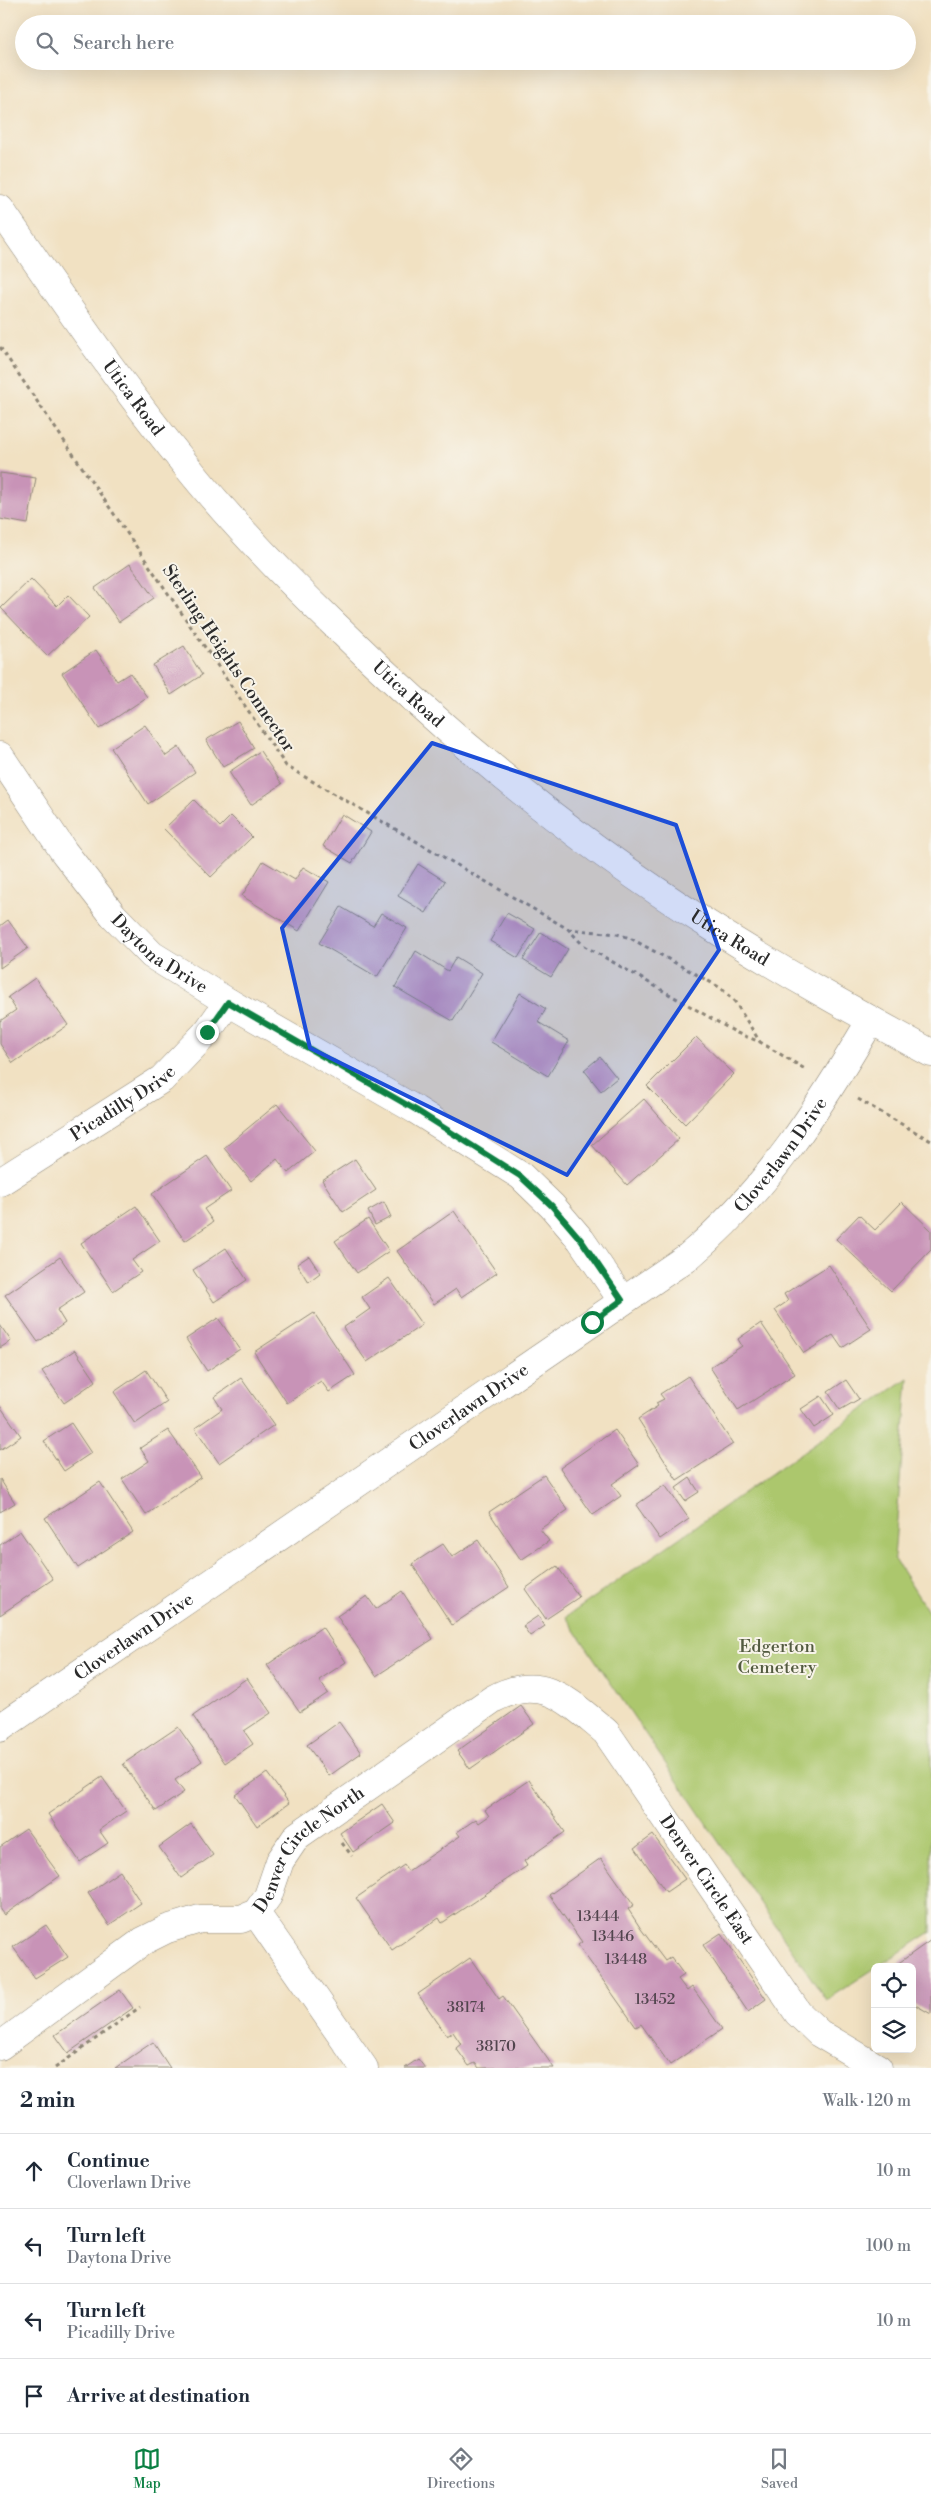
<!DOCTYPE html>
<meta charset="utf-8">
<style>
body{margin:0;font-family:"Libre Bodoni",serif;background:#f6f6f7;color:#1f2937}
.controls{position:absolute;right:15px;bottom:15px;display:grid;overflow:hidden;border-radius:8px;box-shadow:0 5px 20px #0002}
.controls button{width:45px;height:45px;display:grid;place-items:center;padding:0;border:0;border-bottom:1px solid #e0e1e3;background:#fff;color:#1f2937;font:25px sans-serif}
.stop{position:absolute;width:15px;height:15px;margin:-11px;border:4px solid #0b8043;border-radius:50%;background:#fff}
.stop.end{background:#0b8043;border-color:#fff;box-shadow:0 1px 5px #0008}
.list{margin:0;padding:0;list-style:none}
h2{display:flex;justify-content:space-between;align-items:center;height:65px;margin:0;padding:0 20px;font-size:21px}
h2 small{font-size:16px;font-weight:400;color:#747a83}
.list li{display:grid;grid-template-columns:32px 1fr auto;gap:15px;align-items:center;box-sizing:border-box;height:75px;padding:0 20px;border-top:1px solid #e0e1e3}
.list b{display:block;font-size:19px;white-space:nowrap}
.list p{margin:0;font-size:16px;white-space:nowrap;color:#747a83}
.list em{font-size:16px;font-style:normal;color:#747a83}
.icon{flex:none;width:28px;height:28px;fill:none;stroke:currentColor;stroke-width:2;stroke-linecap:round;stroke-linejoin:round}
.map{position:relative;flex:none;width:931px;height:2068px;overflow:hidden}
.search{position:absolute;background:#fff;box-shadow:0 5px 20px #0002;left:15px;right:15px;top:15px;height:55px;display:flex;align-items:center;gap:12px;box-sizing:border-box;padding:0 18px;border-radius:28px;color:#747a83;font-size:19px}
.sheet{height:365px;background:#fff}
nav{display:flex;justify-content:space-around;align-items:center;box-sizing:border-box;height:70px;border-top:1px solid #e0e1e3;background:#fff;font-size:14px;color:#747a83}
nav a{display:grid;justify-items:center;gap:2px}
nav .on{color:#0b8043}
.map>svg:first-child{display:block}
.green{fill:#acc76d;stroke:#6c794c}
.building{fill:#c893b7}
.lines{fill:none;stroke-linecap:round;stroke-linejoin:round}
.minor-casing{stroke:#8e8676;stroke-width:29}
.path{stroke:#8e8676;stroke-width:3;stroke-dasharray:4 4;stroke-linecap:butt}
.minor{stroke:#fff;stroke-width:28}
.route{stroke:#0b8043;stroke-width:6}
.marked{fill:#1d4ed8;fill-opacity:0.2;stroke:#1d4ed8;stroke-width:4;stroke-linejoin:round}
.labels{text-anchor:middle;stroke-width:4;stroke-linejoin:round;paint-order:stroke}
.number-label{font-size:15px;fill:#52454e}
.street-label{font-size:18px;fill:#2b2b2b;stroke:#f7f3e8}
.park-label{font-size:18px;fill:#525a3f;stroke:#f7f3e8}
</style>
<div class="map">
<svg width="931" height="2068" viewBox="0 0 931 2068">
<rect width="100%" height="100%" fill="#f7f3e8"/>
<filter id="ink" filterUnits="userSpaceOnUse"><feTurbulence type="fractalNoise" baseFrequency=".02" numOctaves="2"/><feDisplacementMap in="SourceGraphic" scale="10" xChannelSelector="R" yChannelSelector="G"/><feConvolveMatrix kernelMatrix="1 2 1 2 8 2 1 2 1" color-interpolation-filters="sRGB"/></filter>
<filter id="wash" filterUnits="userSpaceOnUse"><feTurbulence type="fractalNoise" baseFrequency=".0096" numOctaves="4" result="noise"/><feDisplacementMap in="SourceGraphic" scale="20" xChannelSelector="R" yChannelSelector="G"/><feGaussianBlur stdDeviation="1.12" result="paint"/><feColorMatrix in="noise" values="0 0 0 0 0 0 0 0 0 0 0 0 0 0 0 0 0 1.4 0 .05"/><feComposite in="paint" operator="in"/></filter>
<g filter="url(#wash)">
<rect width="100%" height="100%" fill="#f1e1c2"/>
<path class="green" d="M908,1378L894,1558L931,1616V1932L826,2000L566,1617Z"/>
<g id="blocks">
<path class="building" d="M0,473L36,478L28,524L0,519Z
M130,564L154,598L119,622L95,588Z
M31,579L57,606L68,595L89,617L47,656L1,608Z
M184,646L202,675L171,695L153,665Z
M96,650L117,681L130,673L147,697L99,729L62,673Z
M238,721L254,748L223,767L206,740Z
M145,725L166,756L179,747L195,772L148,804L111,748Z
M260,751L282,784L251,805L229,772Z
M194,800L220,827L231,816L252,837L211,877L164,829Z
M342,814L371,832L352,863L323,846Z
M263,861L295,880L303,867L329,882L299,931L242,896Z
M418,864L445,881L426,913L398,896Z
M341,907L373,926L381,913L407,928L377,977L319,943Z
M507,913L535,929L518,958L490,941Z
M8,920L28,948L0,968V926Z
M541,932L568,949L551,977L523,960Z
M416,951L448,971L456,957L482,973L453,1021L395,987Z
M35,978L68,1025L13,1063L0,1044V1021L16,1010L8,997Z
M520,993L546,1009L538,1022L569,1041L548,1076L491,1042Z
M696,1037L734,1074L685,1124L647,1086Z
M600,1057L617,1078L601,1091L584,1070Z
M644,1099L679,1139L627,1185L592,1145Z
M277,1104L315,1151L288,1173L277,1159L251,1181L224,1148Z
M207,1156L231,1191L204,1209L213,1222L185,1241L152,1194Z
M355,1159L376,1190L343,1212L322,1180Z
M384,1202L391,1217L375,1225L368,1211Z
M902,1202L931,1230V1250L891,1291L836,1239L859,1215L875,1230Z
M136,1206L160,1241L132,1260L141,1272L113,1291L81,1243Z
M454,1211L497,1273L461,1297L456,1289L434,1304L397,1251Z
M368,1219L389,1251L357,1273L335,1241Z
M226,1248L247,1280L214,1302L193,1270Z
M309,1256L320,1273L308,1282L297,1264Z
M60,1257L84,1292L57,1310L65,1323L38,1342L5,1295Z
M829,1265L871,1329L842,1348L833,1335L804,1353L775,1310L788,1301L784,1294Z
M389,1278L422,1325L367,1362L343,1328L370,1309L362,1297Z
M314,1313L355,1375L329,1392L321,1381L287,1403L254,1352Z
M218,1318L240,1349L207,1371L186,1339Z
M761,1323L795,1374L738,1410L710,1367L742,1346L738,1339Z
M0,1325L11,1341L0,1348Z
M75,1350L96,1381L64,1403L42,1371Z
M146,1370L167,1402L135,1424L114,1392Z
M688,1376L733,1444L677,1480L638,1419L658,1406L656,1403L664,1399L660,1394Z
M241,1378L274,1425L219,1463L195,1428L222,1409L214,1397Z
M846,1380L859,1399L840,1410L828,1392Z
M821,1396L834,1415L814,1428L801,1409Z
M0,1406L21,1436L0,1450Z
M71,1423L91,1453L64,1471L44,1441Z
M168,1430L201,1477L146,1515L122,1479L149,1461L140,1448Z
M615,1430L639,1465L612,1484L621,1496L593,1515L560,1468Z
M544,1475L568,1510L540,1529L549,1541L521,1560L489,1512Z
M690,1478L699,1492L685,1501L676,1488Z
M0,1479L15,1503L0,1512Z
M100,1482L133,1532L78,1568L45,1518Z
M665,1485L689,1519L660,1539L636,1505Z
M20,1531L53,1579L0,1615V1545Z
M478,1540L509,1587L452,1625L412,1564L443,1544L452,1557Z
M557,1566L579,1597L546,1619L525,1589Z
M402,1591L433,1639L376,1676L337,1616L367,1596L376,1609Z
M538,1616L545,1626L530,1636L523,1626Z
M322,1627L346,1662L319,1680L328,1693L300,1712L267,1665Z
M247,1678L271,1713L244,1731L253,1744L225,1763L193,1716Z
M521,1706L534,1724L470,1769L457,1751Z
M339,1722L361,1753L329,1776L307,1745Z
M178,1727L202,1761L175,1780L184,1792L156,1811L123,1764Z
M267,1773L289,1803L257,1826L235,1795Z
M102,1777L126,1811L99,1830L108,1843L80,1862L48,1814Z
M529,1780L565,1832L524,1861L527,1866L442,1923L439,1918L392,1950L356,1898L404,1865L408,1871L460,1836L457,1832L476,1819L479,1823L489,1816L485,1810Z
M382,1804L395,1823L353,1852L340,1833Z
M191,1824L213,1855L181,1878L159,1847Z
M26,1829L60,1876L4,1915L0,1910V1847Z
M653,1835L685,1879L666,1892L635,1848Z
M601,1858L634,1905L628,1909L641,1929L665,1961L671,1957L684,1975L678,1979L687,1991L692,1987L722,2029L670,2065L641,2024L636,2027L578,1945L582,1942L549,1895Z
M120,1871L141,1903L109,1925L88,1893Z
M46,1925L68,1957L35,1978L13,1947Z
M721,1933L766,1999L748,2012L703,1945Z
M931,1940V2014L912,2003V1967H893Z
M470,1958L499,1999L503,1996L554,2068H479L475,2063L469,2066L456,2048L461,2044L453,2032L447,2036L418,1994Z
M120,1990L133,2008L68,2053L55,2035Z
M153,2042L170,2068H115Z
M418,2059L425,2068H405Z"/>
</g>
</g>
<g filter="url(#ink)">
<use href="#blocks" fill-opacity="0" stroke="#8e8676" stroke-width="1"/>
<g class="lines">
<defs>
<g id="minor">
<path id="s1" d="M0,209C66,305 132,402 208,492C248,539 291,583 336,626C450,738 574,840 709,925C781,971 856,1012 931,1053"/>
<path id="s2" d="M0,756L64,852L113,915L152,955L228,1002L416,1110L521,1176L552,1206L581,1240L622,1300"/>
<path id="s3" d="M0,1182L162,1079L207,1032L228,1002"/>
<path id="s4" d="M0,1728L689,1256C768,1189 819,1108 871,1020"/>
<path d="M256,1913L364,2068"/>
<path id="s5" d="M0,2046L143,1941L167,1929L200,1919H241L256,1913L268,1896L280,1861L297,1836L493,1699C543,1672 569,1702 606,1732L798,2013L819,2033L878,2068"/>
</g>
</defs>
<use href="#minor" class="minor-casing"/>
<path class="path" d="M0,347L286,766L568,929L583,945L737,1033L760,1042L805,1069
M568,929L617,934L630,938L721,988L735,1002L760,1042
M858,1099L931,1141
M342,1843L352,1856
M55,2068L140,2007"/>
<use href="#minor" class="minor"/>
</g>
</g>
<g class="lines" filter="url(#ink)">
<path class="route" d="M207,1032L228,1002L416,1110L520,1176L552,1206L581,1240L622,1300L592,1322"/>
</g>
<path class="marked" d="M432,743L676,825L719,950L567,1175L310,1048L282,928Z"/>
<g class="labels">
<g class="number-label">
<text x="598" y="1921">13444</text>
<text x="613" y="1941">13446</text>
<text x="626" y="1964">13448</text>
<text x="655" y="2004">13452</text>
<text x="466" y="2012">38174</text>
<text x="496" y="2051">38170</text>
</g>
<g class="street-label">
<text dy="6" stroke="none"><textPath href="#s1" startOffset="231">Utica Road</textPath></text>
<text transform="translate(229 658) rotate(56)" y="6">Sterling Heights Connector</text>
<text dy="6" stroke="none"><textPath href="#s1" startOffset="636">Utica Road</textPath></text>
<text dy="6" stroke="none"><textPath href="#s1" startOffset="1040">Utica Road</textPath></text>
<text dy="6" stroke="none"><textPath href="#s2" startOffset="256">Daytona Drive</textPath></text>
<text dy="6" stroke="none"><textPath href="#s3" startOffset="146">Picadilly Drive</textPath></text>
<text dy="6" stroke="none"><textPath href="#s4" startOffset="972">Cloverlawn Drive</textPath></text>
<text dy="6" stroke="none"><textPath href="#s4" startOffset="568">Cloverlawn Drive</textPath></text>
<text dy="6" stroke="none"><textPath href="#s4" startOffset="162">Cloverlawn Drive</textPath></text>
<text dy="6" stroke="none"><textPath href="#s5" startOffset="381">Denver Circle North</textPath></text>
<text dy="6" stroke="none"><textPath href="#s5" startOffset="930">Denver Circle East</textPath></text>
</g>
<g class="park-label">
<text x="777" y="1652">Edgerton<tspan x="777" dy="21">Cemetery</tspan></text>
</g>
</g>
</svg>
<div class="controls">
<button><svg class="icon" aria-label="locate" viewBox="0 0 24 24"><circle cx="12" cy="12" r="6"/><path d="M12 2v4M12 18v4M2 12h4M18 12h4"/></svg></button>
<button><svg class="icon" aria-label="layers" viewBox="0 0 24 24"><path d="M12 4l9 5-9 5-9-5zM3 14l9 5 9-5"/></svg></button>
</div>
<div class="stop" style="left:592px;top:1322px"></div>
<div class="stop end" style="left:207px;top:1032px"></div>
<div class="search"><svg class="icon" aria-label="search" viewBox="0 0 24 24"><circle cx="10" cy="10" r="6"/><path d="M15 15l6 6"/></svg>Search here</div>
</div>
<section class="sheet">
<h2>2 min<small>Walk · 120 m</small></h2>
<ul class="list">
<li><svg class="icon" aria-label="ahead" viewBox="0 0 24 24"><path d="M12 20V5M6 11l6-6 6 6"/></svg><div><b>Continue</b><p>Cloverlawn Drive</p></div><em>10 m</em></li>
<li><svg class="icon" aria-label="left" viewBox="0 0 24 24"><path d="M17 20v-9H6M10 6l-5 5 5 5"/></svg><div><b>Turn left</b><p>Daytona Drive</p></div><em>100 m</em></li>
<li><svg class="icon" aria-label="left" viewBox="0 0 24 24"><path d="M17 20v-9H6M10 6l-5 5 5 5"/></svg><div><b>Turn left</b><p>Picadilly Drive</p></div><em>10 m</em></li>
<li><svg class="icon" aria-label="arrive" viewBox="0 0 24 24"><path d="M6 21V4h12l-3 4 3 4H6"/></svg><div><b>Arrive at destination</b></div></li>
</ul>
</section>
<nav>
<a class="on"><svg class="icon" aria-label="map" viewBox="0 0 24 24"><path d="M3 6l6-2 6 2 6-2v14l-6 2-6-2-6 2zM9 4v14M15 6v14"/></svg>Map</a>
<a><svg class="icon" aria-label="directions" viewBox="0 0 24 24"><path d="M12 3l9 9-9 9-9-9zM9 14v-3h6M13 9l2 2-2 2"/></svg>Directions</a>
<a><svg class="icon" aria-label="saved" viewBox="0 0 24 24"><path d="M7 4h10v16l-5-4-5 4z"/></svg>Saved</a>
</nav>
